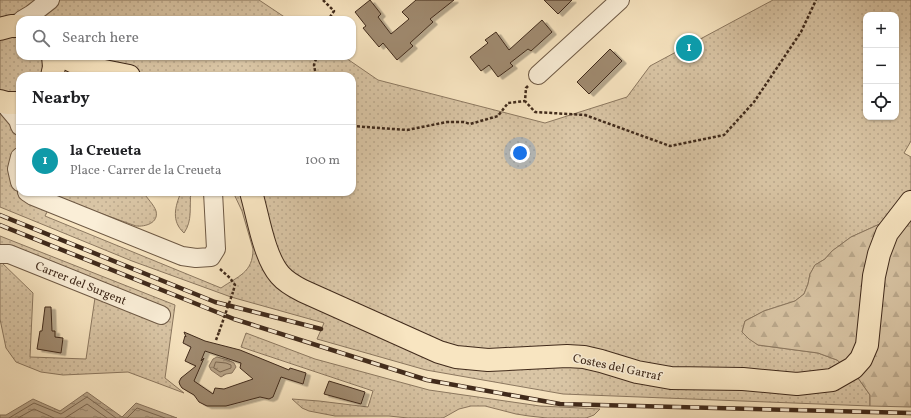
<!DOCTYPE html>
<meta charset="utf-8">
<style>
body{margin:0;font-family:Vollkorn,serif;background:#f6f6f6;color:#202124}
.controls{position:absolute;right:12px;top:12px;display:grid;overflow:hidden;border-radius:8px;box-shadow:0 1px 3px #0004}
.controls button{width:36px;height:36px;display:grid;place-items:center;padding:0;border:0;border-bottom:1px solid #e0e0e0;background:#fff;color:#202124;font:20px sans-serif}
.you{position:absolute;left:520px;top:153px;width:14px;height:14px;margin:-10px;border:3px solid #fff;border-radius:50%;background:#1a73e8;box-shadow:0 0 0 6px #1a73e833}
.badge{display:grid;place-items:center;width:26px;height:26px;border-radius:50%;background:#d93025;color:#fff;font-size:13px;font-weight:700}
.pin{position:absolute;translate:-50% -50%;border:2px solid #fff;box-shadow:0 1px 4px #0006}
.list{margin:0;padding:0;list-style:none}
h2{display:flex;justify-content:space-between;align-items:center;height:52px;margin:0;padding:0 16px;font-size:17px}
h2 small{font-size:13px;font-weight:400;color:#757577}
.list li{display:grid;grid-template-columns:26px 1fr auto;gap:12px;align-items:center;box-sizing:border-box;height:72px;padding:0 16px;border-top:1px solid #e0e0e0}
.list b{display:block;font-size:15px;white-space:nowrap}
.list p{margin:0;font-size:13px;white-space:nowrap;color:#757577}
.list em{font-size:13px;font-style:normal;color:#757577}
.icon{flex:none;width:22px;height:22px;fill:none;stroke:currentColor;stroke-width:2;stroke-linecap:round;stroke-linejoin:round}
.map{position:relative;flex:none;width:911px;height:418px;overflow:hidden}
.search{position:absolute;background:#fff;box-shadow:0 1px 3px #0004;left:16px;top:16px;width:340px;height:44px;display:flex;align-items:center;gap:10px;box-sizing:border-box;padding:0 14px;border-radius:12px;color:#757577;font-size:15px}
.panel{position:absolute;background:#fff;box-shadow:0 1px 3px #0004;left:16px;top:72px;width:340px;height:124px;border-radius:12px}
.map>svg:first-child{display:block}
.grass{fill:url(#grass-dots);stroke:#8c7860;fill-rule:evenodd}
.forest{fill:url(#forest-firs);stroke:#8c7860}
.water{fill:url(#water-ripples);stroke:#89745d}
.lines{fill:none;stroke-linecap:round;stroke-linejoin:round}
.shore{stroke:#7c6852;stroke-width:1}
.building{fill:#a08b71;stroke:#402a1b;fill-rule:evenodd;filter:url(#shadow)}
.minor-casing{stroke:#6e5944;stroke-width:20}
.major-casing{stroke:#402a1b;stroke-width:24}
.path{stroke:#402a1b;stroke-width:2.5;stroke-dasharray:3 2;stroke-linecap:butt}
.minor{stroke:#faeed7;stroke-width:18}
.major{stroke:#f8e5c1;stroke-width:22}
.rail-casing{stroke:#402a1b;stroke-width:4.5}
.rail{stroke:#faeed7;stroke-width:3;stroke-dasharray:9;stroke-linecap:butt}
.path-bridge{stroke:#402a1b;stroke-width:2.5;stroke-dasharray:3 2;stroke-linecap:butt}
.labels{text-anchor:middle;stroke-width:3;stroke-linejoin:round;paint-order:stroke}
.street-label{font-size:12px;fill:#402a1b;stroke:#faeed7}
</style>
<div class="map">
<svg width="911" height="418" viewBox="0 0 911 418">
<defs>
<pattern id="grass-dots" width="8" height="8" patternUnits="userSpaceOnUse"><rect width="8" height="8" fill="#d9c5a5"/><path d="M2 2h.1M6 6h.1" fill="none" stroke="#bba98d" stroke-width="1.8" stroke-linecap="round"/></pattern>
<pattern id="forest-firs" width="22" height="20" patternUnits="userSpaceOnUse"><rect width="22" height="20" fill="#d9c5a5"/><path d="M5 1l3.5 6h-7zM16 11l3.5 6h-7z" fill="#bba98d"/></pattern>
<pattern id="water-ripples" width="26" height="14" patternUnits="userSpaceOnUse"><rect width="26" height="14" fill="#b9a589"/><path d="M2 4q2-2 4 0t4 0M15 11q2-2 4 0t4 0" fill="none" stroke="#98876f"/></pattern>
<filter id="shadow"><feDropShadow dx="4.5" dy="2.5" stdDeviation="0" flood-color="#0004"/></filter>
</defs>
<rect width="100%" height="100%" fill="#f8e5c1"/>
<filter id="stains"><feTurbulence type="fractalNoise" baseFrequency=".005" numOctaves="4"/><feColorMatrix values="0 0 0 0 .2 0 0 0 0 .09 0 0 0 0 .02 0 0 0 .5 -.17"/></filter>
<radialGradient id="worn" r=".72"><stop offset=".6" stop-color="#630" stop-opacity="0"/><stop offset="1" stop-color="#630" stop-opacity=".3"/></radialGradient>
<path class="grass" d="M0,0H259L289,20H20V56H343L378,80L545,123L627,97L650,66L773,0H911V141L904,153L911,157V221L882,223L851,237L832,251L825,259L815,265L810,274L808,284L804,294L795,301L764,311L745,321L742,332L758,345L818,353L837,360L858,378L870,395V406L563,394L426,370L317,339L324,323L231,297L132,261L0,207ZM866,15H896V117H866ZM20,76H352V192H233L242,211L253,249C253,273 238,276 221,288L45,216L55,197L136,226C145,227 159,223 156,211C154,205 147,198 143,192H20Z
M181,192H191C189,207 193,220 184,233C171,221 175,207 181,192Z
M0,236L175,305L165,378L184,393L128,372L63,375L41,372L16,362L6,348L0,319V261L33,293L30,357L86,359L97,284L0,248Z
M246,333L315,359L429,390L540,406L600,409L594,415L586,418H547L529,416L516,414L485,406H471L459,409L443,418H408L389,416H335L309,411L302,408L292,399L319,401L368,407L373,391L241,347Z"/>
<path class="forest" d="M911,221V407L870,406V395L858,378L837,360L818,353L758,345L749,339L742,332L745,321L764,311L795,301L804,294L808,284L810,274L815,265L825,259L832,251L851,237L882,223Z"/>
<path class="water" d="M217,357L228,360L234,363L236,367L232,373L226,374L221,377L211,370L209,366L213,359Z
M87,392L122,417L136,403L177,418H0V415H6L33,399L60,411Z"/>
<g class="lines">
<path class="shore" d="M216,362L226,363L231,365V368L220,372L214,368Z
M9,418L34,403L61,414L87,397L116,418
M18,418L34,409L54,418
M65,418L87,404L107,418
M127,418L137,408L165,418"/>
</g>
<path class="building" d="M370,0L381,14L378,17L391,34L409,19L402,12L416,0H454L430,19L433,22L410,43L413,46L397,60L383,43L379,47L363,28L366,26L355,12Z
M544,0H572L558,14Z
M542,20L552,32L531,51L528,49L510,63L513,66L498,77L489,65L481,71L470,57L488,43L485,40L496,32L509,50Z
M610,49L622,61L589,94L577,82Z
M45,307H51L52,331H55V337L63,338L61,353L37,349L40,331H42Z
M184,332L205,341L240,350L289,370L290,368L306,373L303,384L281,377L273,397L269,399L260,397L226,406H207L199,402L194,395L182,388L180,385L179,382L181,378L196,366L185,361L191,347L183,343L185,336L186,337ZM205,351L241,363L240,368L253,379L224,389L215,388L213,394L194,381L204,358L201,361Z
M329,381L365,392L361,404L324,394Z"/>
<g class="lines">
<defs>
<path id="minor" d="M22,20L32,14L50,0
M538,75L620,0
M2,101L18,120L20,126
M20,157L17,169L20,182
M27,192L33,196L182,256L196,258L211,257L216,249L213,192
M0,254H9L161,315"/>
<path id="major" d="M0,29L11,26H20
M62,56L76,63L94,69L129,76
M52,76L54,67L53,56
M0,101L7,103H20
M251,192C258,216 264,257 280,275C286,282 295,287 303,291L439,352L456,357L488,360L567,356L584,357L601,361L637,372L671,378L743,379L797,384L832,380L853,368L861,359L867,345L874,276L879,254L887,233L911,202"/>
</defs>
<use href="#minor" class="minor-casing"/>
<use href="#major" class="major-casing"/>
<path class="path" d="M323,0L334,11L328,20
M316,76L314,65L317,56
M528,86L526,88L525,101L535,112L585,115L670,146L724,135L754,102L801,32L816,0
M352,126L407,130L447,122H464L470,124L498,116L508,103L525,101
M220,269L230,278L235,285L233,292
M216,340L219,332"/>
<use href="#minor" class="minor"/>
<use href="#major" class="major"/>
<defs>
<path id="rail" d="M0,215L215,302L321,329
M0,225L234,319L427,380L560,404L911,413"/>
</defs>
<use href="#rail" class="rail-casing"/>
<use href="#rail" class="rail"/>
<path class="path-bridge" d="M219,332L233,292"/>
</g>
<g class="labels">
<g class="street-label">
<text transform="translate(81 283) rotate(22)" y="4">Carrer del Surgent</text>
<text transform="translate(617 367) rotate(12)" y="4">Costes del Garraf</text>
</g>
</g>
<rect width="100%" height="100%" filter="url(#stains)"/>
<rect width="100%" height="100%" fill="url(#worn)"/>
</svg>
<div class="controls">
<button>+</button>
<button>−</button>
<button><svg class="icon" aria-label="locate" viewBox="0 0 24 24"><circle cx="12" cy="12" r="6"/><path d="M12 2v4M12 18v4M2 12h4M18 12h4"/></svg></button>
</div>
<div class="you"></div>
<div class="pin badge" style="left:689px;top:48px;background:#0f9aa8">1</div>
<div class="search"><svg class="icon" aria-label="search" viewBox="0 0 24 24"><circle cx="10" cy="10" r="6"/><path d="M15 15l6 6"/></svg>Search here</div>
<section class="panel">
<h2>Nearby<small></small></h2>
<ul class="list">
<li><span class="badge" style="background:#0f9aa8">1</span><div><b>la Creueta</b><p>Place · Carrer de la Creueta</p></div><em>100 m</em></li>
</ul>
</section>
</div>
